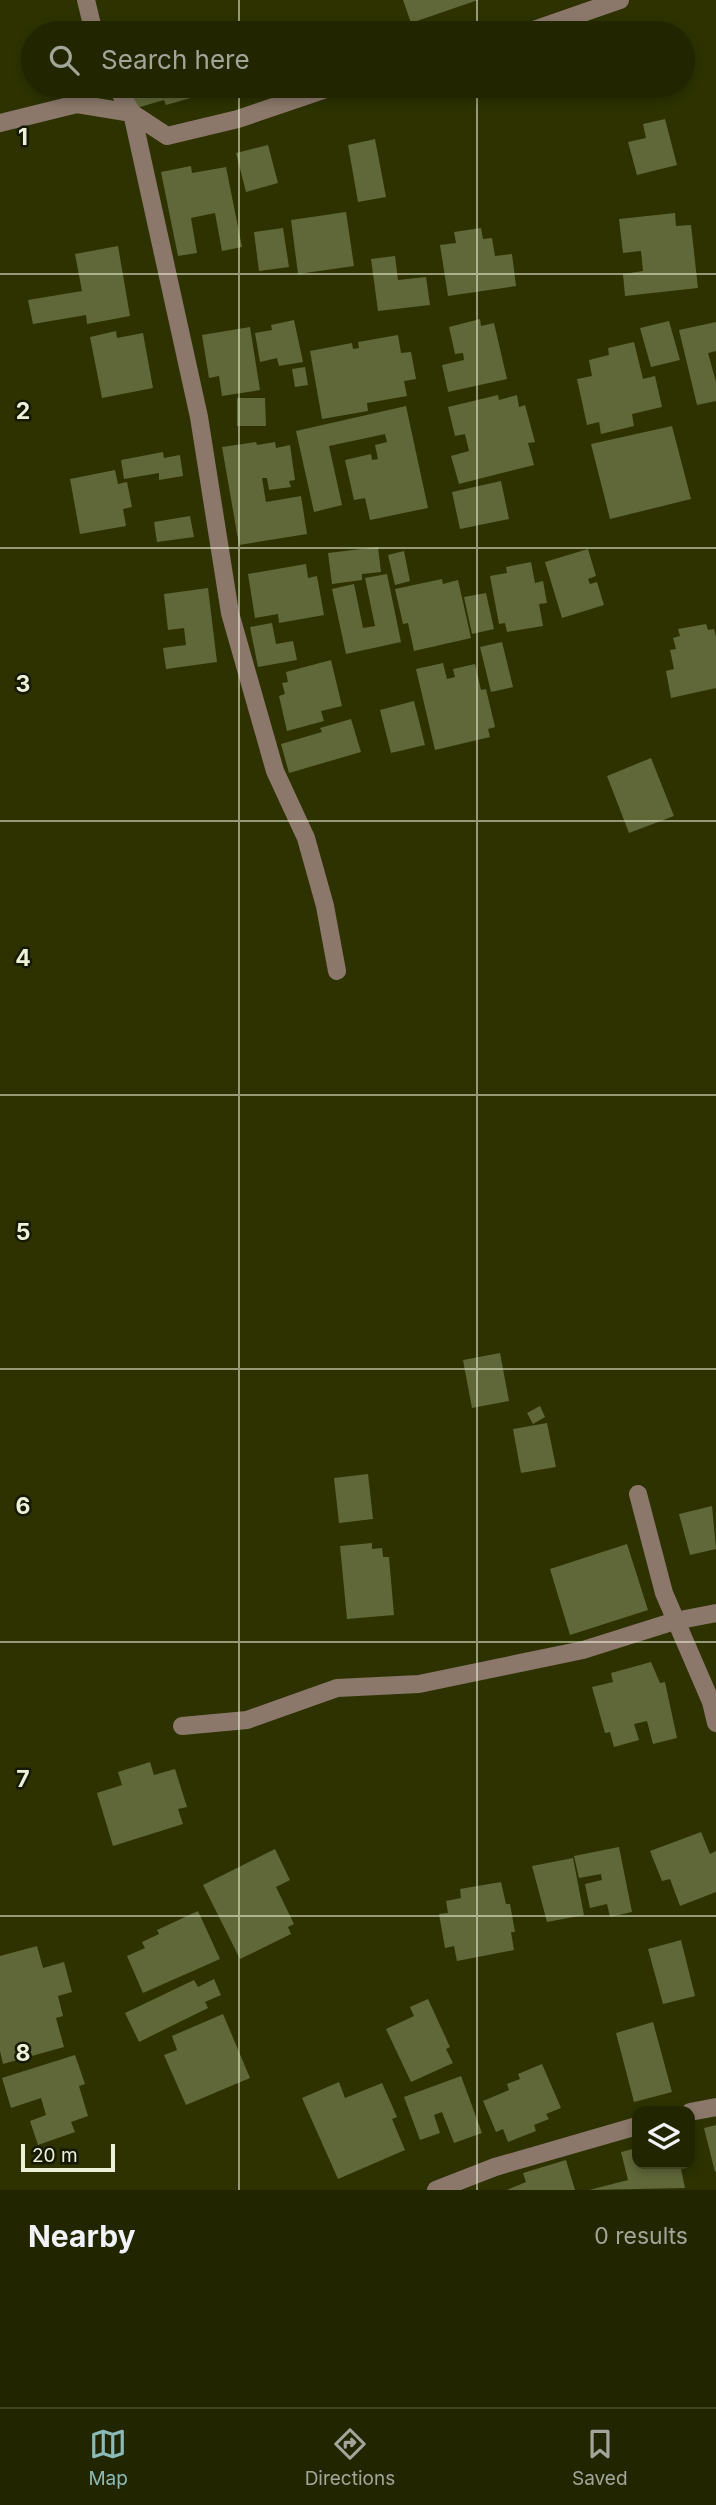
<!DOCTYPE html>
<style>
body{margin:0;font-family:Inter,sans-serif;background:#2a2e0a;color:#f1f3f6}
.controls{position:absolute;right:21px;bottom:21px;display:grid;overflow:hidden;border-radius:14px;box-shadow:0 4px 10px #0003}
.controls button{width:63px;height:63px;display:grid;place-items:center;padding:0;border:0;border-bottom:2px solid #3f4322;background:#222600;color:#f1f3f6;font:35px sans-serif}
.scale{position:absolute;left:21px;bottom:18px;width:94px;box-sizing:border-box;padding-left:7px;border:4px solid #ecf1d7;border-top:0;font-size:19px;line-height:24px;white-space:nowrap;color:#ecf1d7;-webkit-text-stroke:5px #161906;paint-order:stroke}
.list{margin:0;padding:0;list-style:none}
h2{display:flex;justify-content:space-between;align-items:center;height:91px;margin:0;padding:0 28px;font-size:30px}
h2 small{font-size:23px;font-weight:400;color:#a2a599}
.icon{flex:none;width:38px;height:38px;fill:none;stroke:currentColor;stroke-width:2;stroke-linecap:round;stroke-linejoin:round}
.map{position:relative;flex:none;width:716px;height:2190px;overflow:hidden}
.search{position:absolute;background:#222600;box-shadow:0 4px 10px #0003;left:21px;right:21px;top:21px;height:77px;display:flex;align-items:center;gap:18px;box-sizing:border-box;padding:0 24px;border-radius:38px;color:#a2a599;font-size:26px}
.sheet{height:217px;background:#222600}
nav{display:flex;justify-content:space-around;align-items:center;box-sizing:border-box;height:98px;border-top:2px solid #3f4322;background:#222600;font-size:19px;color:#a2a599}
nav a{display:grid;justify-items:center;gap:4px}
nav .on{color:#8bbbb9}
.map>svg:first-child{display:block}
.building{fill:#606839}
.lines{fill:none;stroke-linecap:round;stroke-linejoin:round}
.minor{stroke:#8b786b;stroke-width:18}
.grid{fill:none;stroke:#ecf1d7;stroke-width:2;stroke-opacity:0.55}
.grid-label{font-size:23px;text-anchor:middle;font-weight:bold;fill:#ecf1d7;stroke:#161906;stroke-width:5;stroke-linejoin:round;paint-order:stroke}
</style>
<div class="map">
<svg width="716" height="2190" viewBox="0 0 716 2190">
<rect width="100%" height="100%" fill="#2d3200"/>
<path class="building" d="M403,0H478L411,23Z
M126,86H199L201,95L166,105L164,100L133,109Z
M665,119L677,165L637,175L628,142L646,138L643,124Z
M375,139L386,197L358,202L348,145Z
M268,145L278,183L246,192L236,153Z
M191,166L192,173L226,167L242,247L222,251L215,213L191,218L197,253L178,256L161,172Z
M346,212L354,266L298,274L291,220Z
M675,213L676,226L691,225L698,288L625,296L623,274L643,271L641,251L623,253L619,219Z
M283,228L289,267L259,271L254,232Z
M481,228L483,239L492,238L495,256L512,254L516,286L448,296L440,245L456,243L454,232Z
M118,246L130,316L87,324L86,315L33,324L28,300L82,291L75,254Z
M395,256L398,280L426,277L430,305L378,311L371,259Z
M480,319L481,326L494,323L507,379L448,392L442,365L464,360L463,353L455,354L449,327Z
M294,320L303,362L279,366L277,358L260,362L255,333L272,330L271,325Z
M669,321L680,360L651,367L640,328Z
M716,322V351L708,353L716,382V401L697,405L679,330Z
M250,327L260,390L222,396L219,376L209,378L202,335Z
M116,331L117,338L143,333L153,388L102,398L90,337Z
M398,335L401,353L411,352L416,379L404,381L407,396L367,403L368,411L322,419L310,351L352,343L353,349L359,348L358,342Z
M634,342L643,379L655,376L662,407L632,414L634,426L601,434L599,422L587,425L577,379L592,376L589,360L609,355L608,348Z
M305,367L308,385L295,387L292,369Z
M498,395L499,400L517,395L519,407L525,405L535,442L528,443L534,465L459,484L451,456L469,451L465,434L455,436L448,407Z
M237,398H265L266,426H237Z
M406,406L428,508L370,520L365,498L354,500L345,460L371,454L372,460L378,459L375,445L387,442L385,434L329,446L342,505L314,512L296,431Z
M672,426L691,499L610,519L591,444Z
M256,442L257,445L275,442L276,448L290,445L295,480L289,481L291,487L269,490L267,478H262L266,502L301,496L307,534L239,545L222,447Z
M163,452L164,458L180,455L183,476L159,480V473L124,479L121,460Z
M115,470L118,484L127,482L132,507L123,509L126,526L80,534L70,479Z
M501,481L509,519L460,529L452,492Z
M190,516L194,537L157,542L154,522Z
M378,547L381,572L362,574V580L332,584L328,553Z
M588,549L596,576L588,579L590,584L597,582L604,605L562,618L545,562Z
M404,551L410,581L395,585L388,555Z
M531,562L535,583L543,581L547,603L539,604L543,626L507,632L505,623L499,624L490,576L507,573L506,567Z
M306,564L308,578L317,576L324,615L279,623L278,614L255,618L248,574Z
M387,574L401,642L346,654L332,589L354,584L363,628L375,626L365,578Z
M442,579L443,584L458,580L471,638L414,651L408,623L403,624L395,589Z
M208,588L217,662L166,669L163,648L186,645L184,628L168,630L164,594Z
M486,593L494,629L472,634L464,597Z
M272,623L276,644L293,641L297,660L258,667L250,627Z
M706,624L708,630L714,629L716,637V688L671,698L666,671L674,669L670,650L676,649L673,638L680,636L678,629Z
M502,642L513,687L491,692L480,647Z
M331,660L342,706L321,711L324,721L287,731L279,696L285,694L282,683L288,682L286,672Z
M443,663L447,679L455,677L453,669L475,664L481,690L486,689L495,727L488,729L490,737L435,750L416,669Z
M414,701L425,745L391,753L380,710Z
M351,719L361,752L289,773L281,744L322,732L320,728Z
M651,758L674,816L629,833L607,776Z
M500,1353L509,1401L472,1408L463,1360Z
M540,1406L545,1417L533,1424L527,1413Z
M547,1423L556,1467L521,1473L513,1429Z
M368,1474L373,1519L339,1523L334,1478Z
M712,1506L716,1549L690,1555L679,1514Z
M372,1543V1549L382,1548L383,1557H389L394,1615L347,1619L340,1546Z
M627,1544L648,1610L570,1635L550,1569Z
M651,1662L660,1683L665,1682L677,1738L653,1744L647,1721L634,1724L639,1740L614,1747L610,1732L605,1733L592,1687L613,1682L611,1673Z
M150,1762L154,1775L175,1769L187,1807L178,1809L183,1824L113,1846L97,1793L122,1785L118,1772Z
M701,1832L710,1854L716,1851V1892L680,1906L670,1879L662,1881L650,1851Z
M619,1847L632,1912L610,1917L607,1904L590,1908L585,1884L602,1880L601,1874L579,1878L574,1856Z
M275,1849L290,1880L276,1887L294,1924L288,1927L291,1934L240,1959L203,1885Z
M573,1858L584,1915L547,1922L532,1866Z
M501,1882L506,1904H510L515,1932H511L514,1950L457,1961L454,1946L445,1948L439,1914L448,1913L446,1901L461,1898L460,1889Z
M198,1911L220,1959L143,1993L127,1956L145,1948L142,1942L159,1934L157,1930Z
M681,1940L695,1996L663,2004L648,1949Z
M37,1946L43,1968L64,1962L72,1992L58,1996L63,2016L56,2018L64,2047L3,2064L0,2051V1956Z
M214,1979L221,1995L205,2002L208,2008L139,2042L125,2013L194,1980L198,1987Z
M428,1999L450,2047L446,2049L453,2063L411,2082L386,2029L414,2016L410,2007Z
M223,2014L250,2078L186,2105L164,2055L177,2050L172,2036Z
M653,2022L672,2092L634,2102L616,2033Z
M75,2055L85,2084L79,2086L88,2116L71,2122L75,2132L38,2145L30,2121L46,2115L41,2098L11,2108L2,2078Z
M542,2064L561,2108L546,2114L549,2119L534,2125L536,2131L508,2142L503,2129L496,2132L483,2101L509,2090L507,2084L520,2079L518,2074Z
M461,2076L482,2133L454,2143L442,2112L434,2115L440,2133L420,2140L404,2097Z
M339,2082L345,2098L382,2083L397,2117L392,2119L405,2150L338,2179L302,2098Z
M716,2125V2171L715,2172L704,2128Z
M637,2148V2164H680L685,2188L589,2190L628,2180L621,2152Z
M566,2160L575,2190H507L526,2182L523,2173Z"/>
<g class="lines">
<path class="minor" d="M86,0L94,33
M525,33L620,0
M116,86L132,113L167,136L238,119L335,86
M0,123L77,104L132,113L199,417L230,613L275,771L306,838L325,906L337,971
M638,1494L664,1593L711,1702L716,1723
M182,1726L247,1720L337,1688L419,1684L583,1650L675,1621L716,1613
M690,2112L716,2107
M436,2190L495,2167L637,2126"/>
</g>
<path class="grid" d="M239,0V33M477,0V33M239,86V2190M477,86V2190M0,274H716M0,548H716M0,821H716M0,1095H716M0,1369H716M0,1642H716M0,1916H716"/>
<g class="grid-label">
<text x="23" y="145">1</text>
<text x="23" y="419">2</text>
<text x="23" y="692">3</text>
<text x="23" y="966">4</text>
<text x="23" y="1240">5</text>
<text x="23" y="1514">6</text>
<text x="23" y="1787">7</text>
<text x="23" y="2061">8</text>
</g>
</svg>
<div class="controls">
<button><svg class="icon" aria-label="layers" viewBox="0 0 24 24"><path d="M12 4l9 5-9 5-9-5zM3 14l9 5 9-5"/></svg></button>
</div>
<div class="scale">20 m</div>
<div class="search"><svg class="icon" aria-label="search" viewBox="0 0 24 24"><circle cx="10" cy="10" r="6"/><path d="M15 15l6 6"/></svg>Search here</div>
</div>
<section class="sheet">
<h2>Nearby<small>0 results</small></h2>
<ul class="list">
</ul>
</section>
<nav>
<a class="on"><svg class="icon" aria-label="map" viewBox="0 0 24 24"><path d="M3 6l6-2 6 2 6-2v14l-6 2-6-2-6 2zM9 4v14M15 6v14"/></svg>Map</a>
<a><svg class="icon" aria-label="directions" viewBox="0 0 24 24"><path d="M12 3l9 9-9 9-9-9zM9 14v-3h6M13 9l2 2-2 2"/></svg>Directions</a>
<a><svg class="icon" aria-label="saved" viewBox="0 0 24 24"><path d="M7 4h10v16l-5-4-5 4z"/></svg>Saved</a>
</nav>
